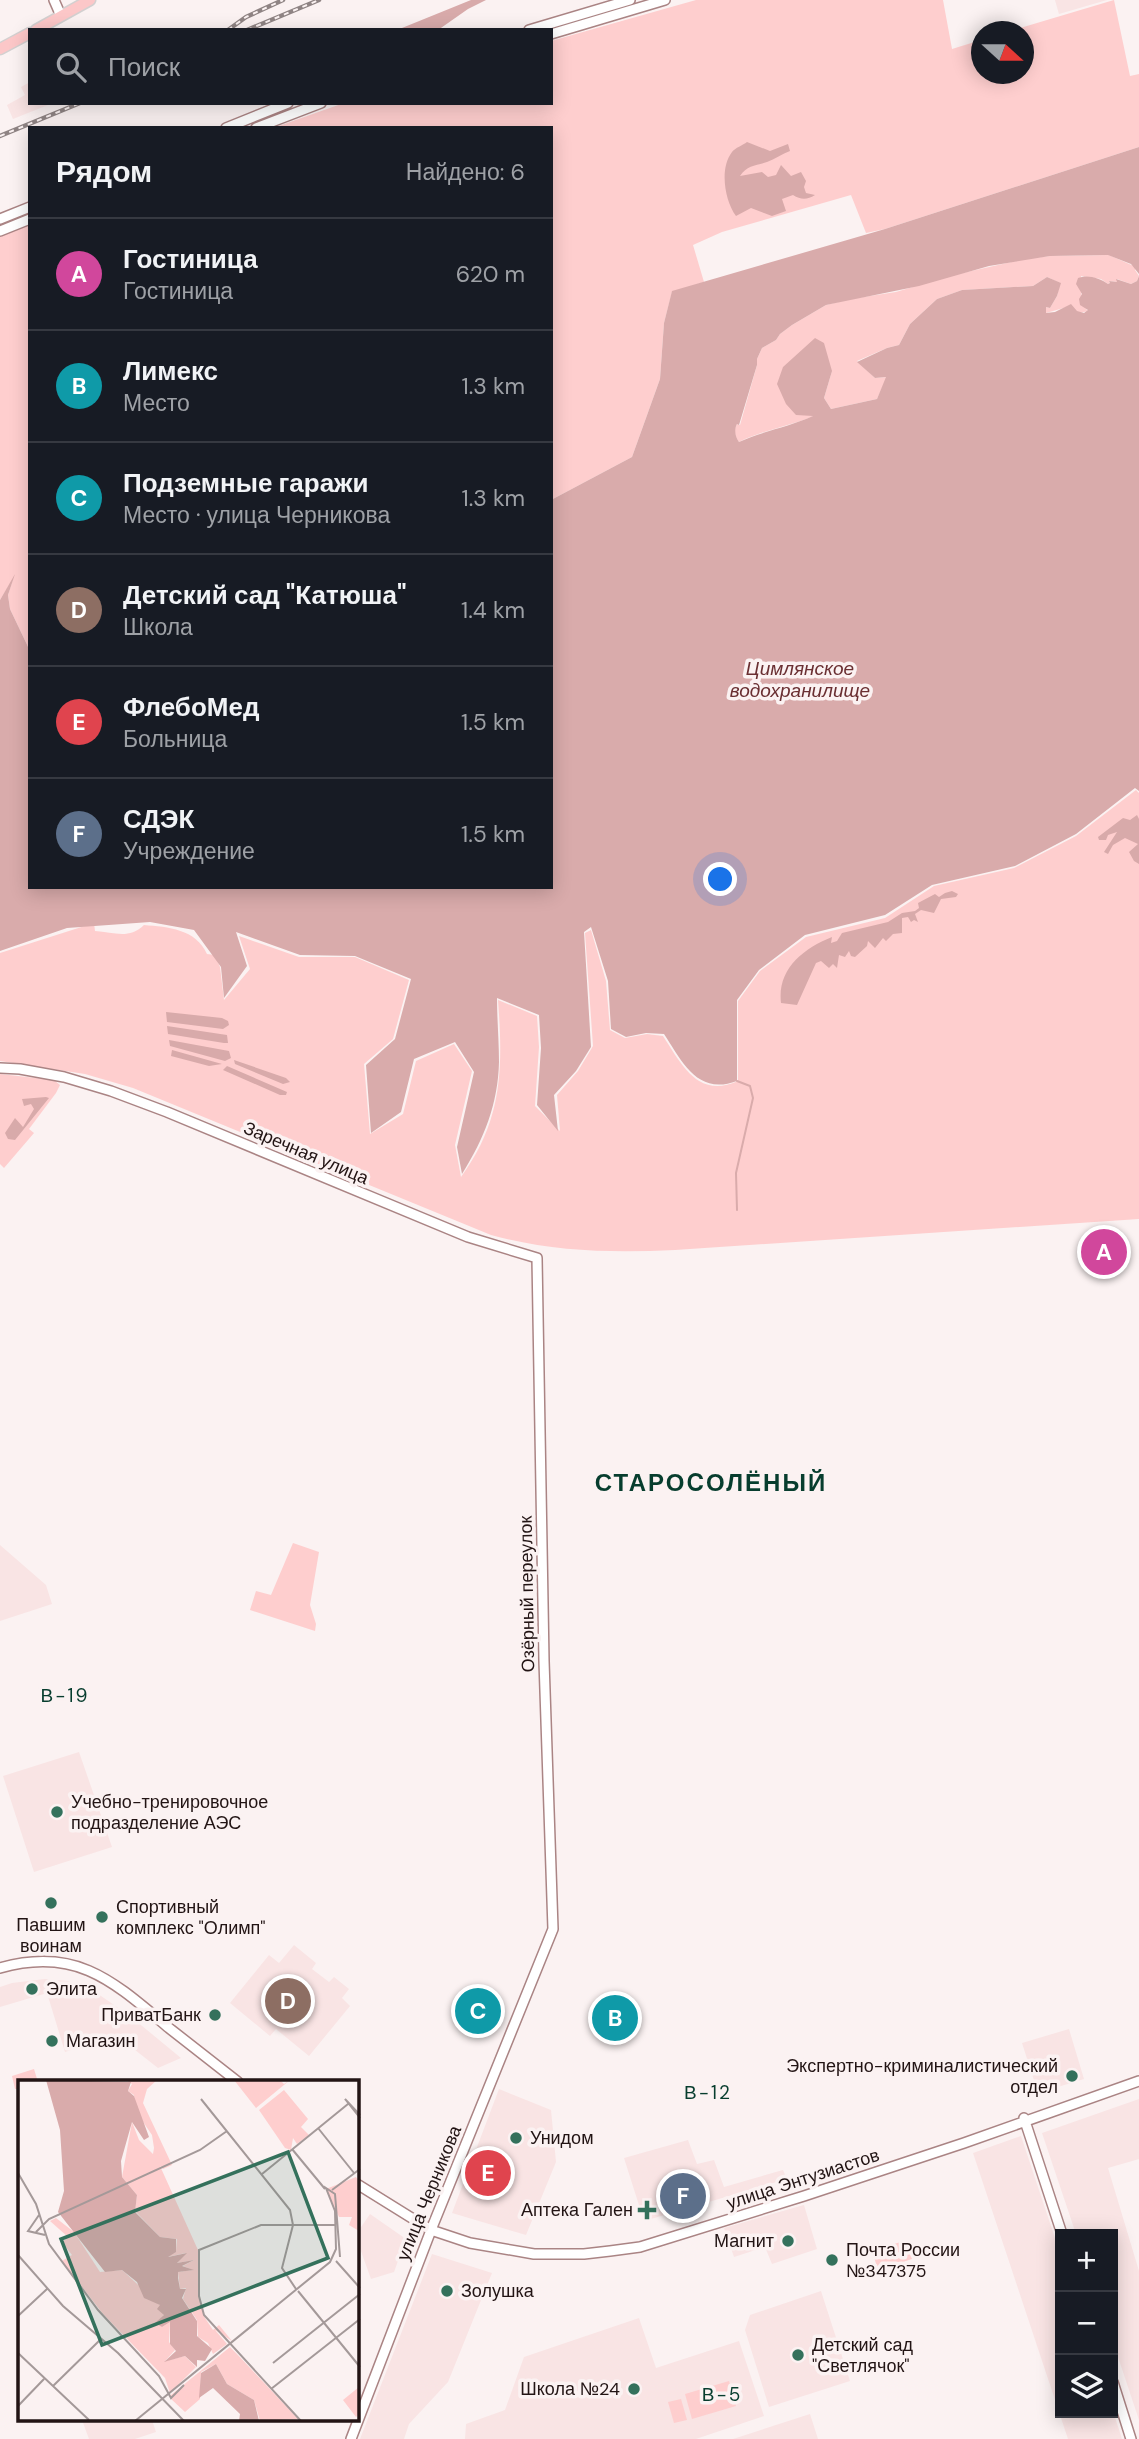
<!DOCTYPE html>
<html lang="ru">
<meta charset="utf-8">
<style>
body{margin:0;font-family:"DM Sans",sans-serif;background:#242831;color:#f1f3f6}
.controls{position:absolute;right:21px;bottom:21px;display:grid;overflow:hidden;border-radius:0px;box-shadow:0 4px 18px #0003}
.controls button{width:63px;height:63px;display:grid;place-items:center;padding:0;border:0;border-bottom:2px solid #363941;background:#171b24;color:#f1f3f6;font:35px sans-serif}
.compass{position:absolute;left:971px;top:21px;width:63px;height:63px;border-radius:50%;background:#171b24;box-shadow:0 4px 18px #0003;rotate:111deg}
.you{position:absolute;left:721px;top:880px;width:24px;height:24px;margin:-18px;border:5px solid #fff;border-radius:50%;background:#1a73e8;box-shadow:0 0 0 10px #1a73e833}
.badge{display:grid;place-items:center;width:46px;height:46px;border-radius:50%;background:#1a73e8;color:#fff;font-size:23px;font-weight:700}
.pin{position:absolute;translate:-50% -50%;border:4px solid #fff;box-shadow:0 2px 7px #0006}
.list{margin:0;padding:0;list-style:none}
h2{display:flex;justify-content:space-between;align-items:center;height:91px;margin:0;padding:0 28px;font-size:30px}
h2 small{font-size:23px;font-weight:400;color:#9ea1a6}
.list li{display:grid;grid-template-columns:46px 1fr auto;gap:21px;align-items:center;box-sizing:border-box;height:112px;padding:0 28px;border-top:2px solid #363941}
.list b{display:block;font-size:26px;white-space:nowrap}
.list p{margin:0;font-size:23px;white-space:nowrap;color:#9ea1a6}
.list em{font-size:23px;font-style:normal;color:#9ea1a6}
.icon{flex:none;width:38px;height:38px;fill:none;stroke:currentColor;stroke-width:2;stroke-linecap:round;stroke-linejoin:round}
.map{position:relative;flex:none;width:1139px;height:2439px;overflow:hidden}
.search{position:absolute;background:#171b24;box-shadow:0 4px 18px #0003;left:28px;top:28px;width:525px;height:77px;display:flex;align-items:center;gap:18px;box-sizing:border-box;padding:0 24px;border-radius:0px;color:#9ea1a6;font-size:26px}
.panel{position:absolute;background:#171b24;box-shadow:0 4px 18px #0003;left:28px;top:126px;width:525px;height:763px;border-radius:0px}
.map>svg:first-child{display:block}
.built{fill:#f9e4e4}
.green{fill:#fecece}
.forest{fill:#d8aaaa}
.water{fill:#d9abab}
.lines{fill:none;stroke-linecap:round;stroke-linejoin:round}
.stream{stroke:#d9abab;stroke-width:2}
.secondary-casing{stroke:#aa8484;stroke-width:12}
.primary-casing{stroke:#d3d0d0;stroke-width:13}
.secondary{stroke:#fff;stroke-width:9}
.primary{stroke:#fcc7c8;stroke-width:10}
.rail-casing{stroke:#8f8484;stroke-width:4.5}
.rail{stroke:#fbf2f2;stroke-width:2;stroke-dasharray:5;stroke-linecap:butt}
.poi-dot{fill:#34715c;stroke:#fbf2f2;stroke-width:2.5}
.labels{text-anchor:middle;stroke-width:7;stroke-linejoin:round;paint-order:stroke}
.street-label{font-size:18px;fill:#221414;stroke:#fbf2f2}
.poi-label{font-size:18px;fill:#221414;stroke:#fbf2f2;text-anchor:start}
.water-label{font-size:19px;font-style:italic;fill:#6a2f32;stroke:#fbf2f2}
.neighbourhood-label{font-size:19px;letter-spacing:2px;fill:#073d2e;stroke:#fbf2f2}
.district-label{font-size:24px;font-weight:bold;letter-spacing:2px;fill:#073d2e;stroke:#fbf2f2}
.inset-road{fill:none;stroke:#a49999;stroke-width:2}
.view{fill:#34715c;fill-opacity:0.15;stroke:#34715c;stroke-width:3.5}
.inset-edge{fill:none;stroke:#221414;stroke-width:3.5}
</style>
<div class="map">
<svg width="1139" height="2439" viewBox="0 0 1139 2439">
<rect width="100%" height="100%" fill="#fbf2f2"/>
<path class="built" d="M1055,0H1107L1059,14Z
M30,82V103H53L13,119L7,105L25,95L21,87Z
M0,1545L46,1585L52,1604L0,1621Z
M79,1752L112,1847L34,1872L3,1776Z
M294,1945L316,1963L312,1969L329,1982L334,1977L349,1989L342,1998L350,2006L309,2056L276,2029L270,2036L230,2003L269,1955L279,1963Z
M45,1979L67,1981L88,1987L130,2016L181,2058L158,2068L116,2035L65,2052L47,1993L0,2007V1987L12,1983Z
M1069,2029L1084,2079L1038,2093L1022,2043Z
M499,2089L551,2110L556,2162L526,2235L452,2213Z
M1139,2099V2159L1108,2168L1139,2271V2420L1113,2342V2234H1076L1042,2133Z
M1021,2136L1060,2253V2413H1113V2411L1122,2439H1068L973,2153Z
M688,2140L697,2164L714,2160L724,2187L783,2170L787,2179L644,2221L624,2158Z
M804,2205L817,2249L772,2264L765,2247L734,2257L724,2228Z
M370,2214L406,2239L394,2272L371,2279L357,2240V2233Z
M432,2254L492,2273L448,2382L409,2424L404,2439H360Z
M821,2291L850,2381L769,2407L745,2330L750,2315Z
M639,2318L656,2368L739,2341L764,2416L696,2439H465L466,2424L505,2410L524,2357Z
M810,2414L818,2439H733Z
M82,2420H152L156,2432L135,2439H89Z"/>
<path class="green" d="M696,0H943L952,49L981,40L982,74H1024V32L1010,31L1114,0L1130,76L1139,74V147L885,229L866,233L851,195L722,232L693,245L704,282L672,292L664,323L660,379L632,457L551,500V128H273L344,103H551V41Z
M30,223V651L10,609L8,595L13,579L0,600V235Z
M1109,255L1136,267L1135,270L1139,276L1137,281L1131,284L1117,279V282L1109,281L1110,283L1108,284L1101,279L1081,276C1082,289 1079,303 1088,311L1080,313L1067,307L1046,313V307L1050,308L1057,296L1060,283L1047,277L1033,286L962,290L937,299L910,324L899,345L887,348L857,361L875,378L887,377L877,399L831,409L824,398L832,371L814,416C790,426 763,430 739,442C735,437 733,430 737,424L740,425L757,365V359L762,348L776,340L780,334L792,325L826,305L850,299L896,292L949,276L1025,259L1050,256Z
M1136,790L1139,793V1219L675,1250C613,1253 552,1252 491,1235L133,1088L85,1074L0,1061V953L94,923L95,931C114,932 128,940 144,925C168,927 196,929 207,954L215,955L220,967L224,1000L250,969L239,936L299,957H355L409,980L393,1039L364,1064L370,1134L403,1114L416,1061L454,1044L472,1071L455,1145L461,1177C503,1120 503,1067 498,1000L537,1016L539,1047L535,1106L560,1131L557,1095L578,1071L593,1046L585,933L591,930L606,981L610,1030L625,1038L647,1034L663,1036C682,1065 698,1099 738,1081V1001L760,971L806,937L885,918L934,886L1014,868L1076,836Z
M0,1074L54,1080L60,1085L56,1093L29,1129L34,1133L4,1168L0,1164Z
M293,1543L319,1552L310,1605L316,1624L315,1631L250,1610L256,1591L271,1595Z
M34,2069L38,2082H19V2089H15L12,2076Z
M907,2240L912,2259L878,2270L872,2251Z
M729,2381L736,2406L692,2419L685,2394Z
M681,2399L687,2420L674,2423L668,2402Z"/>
<path class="forest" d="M471,0H486L468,9L438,30H397Z
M747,142L770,151L788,144L790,151C782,154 775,159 767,162C756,166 747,165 740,176L762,172L768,177L776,175L781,165L791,176L801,172L806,181L804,187L806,193L815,195C807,200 801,200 793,195L782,199L786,211L772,216L751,208L736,216C725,201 719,169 732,152C735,148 743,145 747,142Z
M1137,815L1139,819V864L1134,861L1129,852L1138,844L1125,838L1113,845L1108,854L1104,852L1117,832L1108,835L1106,840H1099L1098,837L1123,818L1130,820Z
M952,891L958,894L956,897L941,899L934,913L921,910L915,914L918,922L914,920L911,922L908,917L902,918V933L893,934L886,941L883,938L875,948L868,941L867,946L855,957L851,956L849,951L845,957L839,955L837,968L833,964L829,968L821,961L816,963L797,1005L781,1003C777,970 802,949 832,937L831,943L837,941L842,933L888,922L902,913L915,911L919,908L918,903L935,894L939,897L945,893Z
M166,1012L222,1018L228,1021L229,1025L223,1029L167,1022Z
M167,1026L227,1035L228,1043H224L168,1034Z
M169,1040L229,1051L231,1058L225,1061L170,1046Z
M172,1050L222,1064L209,1066L171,1056Z
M234,1060L286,1078L290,1082L283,1084L235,1064Z
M227,1066L287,1092L286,1095H280L223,1070Z
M46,1097L49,1098L15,1140L8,1139L5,1133L15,1118L23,1127L34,1109L31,1104L24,1106L22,1099Z"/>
<path class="water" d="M1139,147V274L1131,264L1108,255L1050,256L989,266L919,286L826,305L792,325L780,334L776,340L762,348L757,359V365L739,425L737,424C734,429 735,437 739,442C763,431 789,427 813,416L796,415L786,404L777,384L783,367L815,338L824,343L832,371L824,398L831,409L877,399L886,377L875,378L857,362L887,348L899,345L910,324L937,299L962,290L1033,286L1047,277L1061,283L1057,296L1050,308L1046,307V313L1055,312L1071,304L1077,311L1084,313L1088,310L1080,305L1079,299L1082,294L1076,284L1078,278C1087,274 1100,278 1108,284L1110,283L1109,281L1117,282L1116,279L1131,284L1137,281L1139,276V791L1135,788L1076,834L1015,866L932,885L885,915L805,935L759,970L737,1000V1081C697,1096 682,1061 664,1034L646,1033L626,1037L611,1029L608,981L591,927L584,932L591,1047L576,1071L554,1095L558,1131L537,1105L541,1048L539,1015L497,998C497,1019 499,1041 499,1062C498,1104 484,1139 462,1174L457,1147L474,1072L455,1042L414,1059L401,1112L371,1133L366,1065L395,1039L411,979L355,956L300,955L236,932L247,966L224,998L221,967L194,930L150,922L67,928L0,951V600L15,574L8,595L10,609L30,651V887H551V500L632,457L660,379L664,323L672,291L885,229Z"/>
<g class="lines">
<path class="stream" d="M737,1081L750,1086L753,1098L736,1173L737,1210"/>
<defs>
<path id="secondary" d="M54,0L61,16
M529,30L630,0
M551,34L665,0
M226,128L288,103
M256,128L321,103
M0,219L30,207
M0,231L30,219
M0,1068L20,1069L64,1077L111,1091L167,1112L468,1237L537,1258L544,1661L553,1929L433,2225L351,2439
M0,1968C77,1946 114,1982 169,2028C192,2046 215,2064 238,2082
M1024,2118L1062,2234
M357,2184L431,2230L470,2243L534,2254H584L610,2251L640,2247L804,2196L964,2143L1139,2081
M1113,2382L1131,2439"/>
<path id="primary" d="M36,30L90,0
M0,49L30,33"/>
</defs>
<use href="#secondary" class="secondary-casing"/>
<use href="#primary" class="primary-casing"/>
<use href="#secondary" class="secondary"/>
<use href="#primary" class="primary"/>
<defs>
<path id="rail" d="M228,30L246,17L283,0
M247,30L319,0
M0,136L80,103"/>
</defs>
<use href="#rail" class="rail-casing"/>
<use href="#rail" class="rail"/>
</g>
<g class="poi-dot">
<circle cx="57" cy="1812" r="7"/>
<circle cx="51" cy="1903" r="7"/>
<circle cx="102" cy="1917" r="7"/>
<circle cx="32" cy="1989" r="7"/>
<circle cx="215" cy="2015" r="7"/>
<circle cx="52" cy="2041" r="7"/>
<circle cx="1072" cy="2076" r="7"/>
<circle cx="516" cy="2138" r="7"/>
<path d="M643.5 2199.5h7v7h7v7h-7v7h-7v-7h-7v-7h7z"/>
<circle cx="788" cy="2241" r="7"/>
<circle cx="832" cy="2260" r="7"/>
<circle cx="447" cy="2291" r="7"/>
<circle cx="798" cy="2355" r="7"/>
<circle cx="634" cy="2389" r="7"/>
</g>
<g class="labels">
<g class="street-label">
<text transform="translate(306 1153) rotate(23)" y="6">Заречная улица</text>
<text transform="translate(527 1594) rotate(-91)" y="6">Озёрный переулок</text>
<text transform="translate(803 2179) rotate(-18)" y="6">улица Энтузиастов</text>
<text transform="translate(429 2193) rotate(-68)" y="6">улица Черникова</text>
</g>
<g class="poi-label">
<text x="71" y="1808">Учебно-тренировочное<tspan x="71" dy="21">подразделение АЭС</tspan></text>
<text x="116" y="1913">Спортивный<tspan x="116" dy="21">комплекс "Олимп"</tspan></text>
<text x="51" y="1931" text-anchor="middle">Павшим<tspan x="51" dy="21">воинам</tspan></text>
<text x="46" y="1995">Элита</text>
<text x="201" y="2021" text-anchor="end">ПриватБанк</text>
<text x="66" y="2047">Магазин</text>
<text x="1058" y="2072" text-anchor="end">Экспертно-криминалистический<tspan x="1058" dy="21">отдел</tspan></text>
<text x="530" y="2144">Унидом</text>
<text x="633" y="2216" text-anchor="end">Аптека Гален</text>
<text x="774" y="2247" text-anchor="end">Магнит</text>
<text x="846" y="2256">Почта России<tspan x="846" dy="21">№347375</tspan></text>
<text x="461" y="2297">Золушка</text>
<text x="812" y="2351">Детский сад<tspan x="812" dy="21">"Светлячок"</tspan></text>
<text x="620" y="2395" text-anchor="end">Школа №24</text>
</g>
<g class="water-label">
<text x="800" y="675">Цимлянское<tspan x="800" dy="22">водохранилище</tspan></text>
</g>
<g class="neighbourhood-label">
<text x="65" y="1702">В-19</text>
<text x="708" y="2099">В-12</text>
<text x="722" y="2401">В-5</text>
</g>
<g class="district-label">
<text x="711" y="1491">СТАРОCОЛЁНЫЙ</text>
</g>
</g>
<g transform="translate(18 2080)">
<rect width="341" height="341" fill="#fbf2f2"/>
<path d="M108,0H139L129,9L125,23L154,85L145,89L142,86L180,170V214L187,238L195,250L201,245L214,261L197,250L209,264L195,274L190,263L180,257L179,240L165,219L168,208L162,209L160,192L175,190L165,186L176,180L159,183L168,173L149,177L158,171L159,159L142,157L117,131L119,115L104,97L114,42L121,60L135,74L136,68L134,55L117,30L116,15L110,11L114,4ZM216,0H262L266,4L272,0L238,28ZM266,10L290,39L283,47L291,55L279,64L275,58L273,70L267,68L241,30ZM338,97L341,101V151L331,145L334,137H321L308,109ZM38,138L56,152L82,192L104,190L142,225L146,235L139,243L144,247L152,242L151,262L157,270L147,281L167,276L178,287L152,313L147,298L85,234L44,181L54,175L44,162L50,157L32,141ZM212,267L219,274L280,339L242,341L236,320L209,304L198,284L183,292L182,319L167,332L152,318L153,315ZM341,307V334L338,337L325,320Z" fill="#fecece"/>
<path d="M28,0L113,2L110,11L116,16L131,57L126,60L114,42L103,81L104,97L119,115L117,132L142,157L158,159V172L150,177L169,173L159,183L176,180L164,186L176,190L160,192V198L162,209H168L164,218L179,241V256L194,269L187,281L179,280V287L167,276L146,282L158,271L152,264V242L144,247L137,243L146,235L139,229L142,225L126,218L119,202L104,190L87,192L40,132L46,111L42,50ZM198,284L209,304L236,320L241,341H221L222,334L195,308L181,318L183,293Z" fill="#d9abab"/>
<path class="inset-road" d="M183,19L272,130L275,145L264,188L278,209M342,35L327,19L342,38M300,48L336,93M274,69L307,109M0,93L18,124L31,164L80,230L141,296L153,318L166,305M244,94L330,24M314,110L342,89M21,135L10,151L27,155M18,152L31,139L182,70L209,51M0,175L45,226L100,273L166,341M318,181L342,208M280,211L342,287M0,236L29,209M0,273L71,340M255,283L342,214M35,306L83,259M253,309L342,239M0,326L26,299M117,341L312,182L318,169L317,131L308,108L317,114L322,177M283,341L186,235L181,216V170L243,145H317"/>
<path class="view" d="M270,72L310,178L84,265L43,159Z"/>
<rect width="341" height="341" class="inset-edge"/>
</g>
</svg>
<div class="controls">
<button>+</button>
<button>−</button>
<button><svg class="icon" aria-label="layers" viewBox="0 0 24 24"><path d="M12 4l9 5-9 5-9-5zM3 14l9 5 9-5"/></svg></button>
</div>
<svg class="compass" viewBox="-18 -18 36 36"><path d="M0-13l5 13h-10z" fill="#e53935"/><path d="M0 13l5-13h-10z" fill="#9ea1a6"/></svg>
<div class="you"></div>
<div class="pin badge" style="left:1104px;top:1252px;background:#d1479c">A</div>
<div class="pin badge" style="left:615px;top:2018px;background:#0f9aa8">B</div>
<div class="pin badge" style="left:478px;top:2011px;background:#0f9aa8">C</div>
<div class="pin badge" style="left:288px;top:2001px;background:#8d6e63">D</div>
<div class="pin badge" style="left:488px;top:2173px;background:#e0444e">E</div>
<div class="pin badge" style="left:683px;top:2196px;background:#5c6f8a">F</div>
<div class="search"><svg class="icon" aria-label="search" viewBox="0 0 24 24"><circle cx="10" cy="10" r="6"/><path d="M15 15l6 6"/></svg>Поиск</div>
<section class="panel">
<h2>Рядом<small>Найдено: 6</small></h2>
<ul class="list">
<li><span class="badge" style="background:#d1479c">A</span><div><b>Гостиница</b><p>Гостиница</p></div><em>620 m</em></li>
<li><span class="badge" style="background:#0f9aa8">B</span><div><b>Лимекс</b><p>Место</p></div><em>1.3 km</em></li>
<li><span class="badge" style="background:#0f9aa8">C</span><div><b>Подземные гаражи</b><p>Место · улица Черникова</p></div><em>1.3 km</em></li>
<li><span class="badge" style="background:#8d6e63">D</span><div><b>Детский сад &quot;Катюша&quot;</b><p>Школа</p></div><em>1.4 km</em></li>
<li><span class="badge" style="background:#e0444e">E</span><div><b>ФлебоМед</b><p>Больница</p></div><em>1.5 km</em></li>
<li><span class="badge" style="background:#5c6f8a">F</span><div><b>СДЭК</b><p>Учреждение</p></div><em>1.5 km</em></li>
</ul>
</section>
</div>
